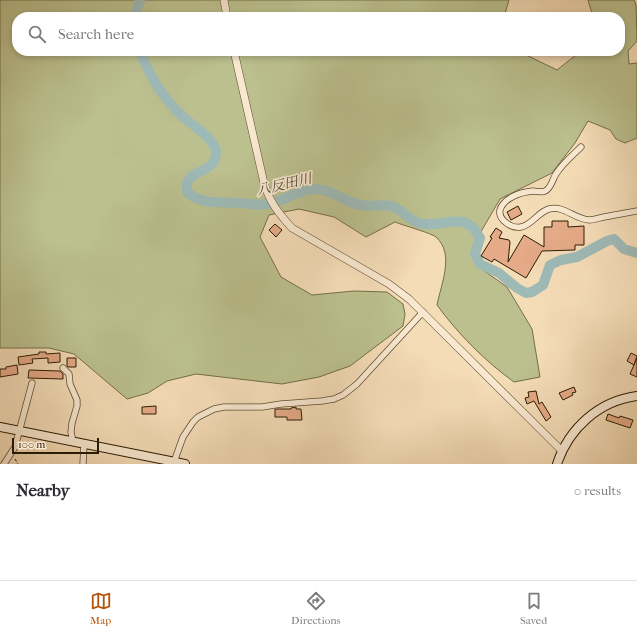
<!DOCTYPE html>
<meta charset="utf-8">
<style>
body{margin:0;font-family:"IM FELL French Canon","Noto Serif JP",serif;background:#f2f2f3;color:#2b2b33}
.scale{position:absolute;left:12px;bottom:10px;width:87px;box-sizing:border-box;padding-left:4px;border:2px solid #2d1c04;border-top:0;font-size:11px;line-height:14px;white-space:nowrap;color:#2d1c04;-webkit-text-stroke:3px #f8e8d0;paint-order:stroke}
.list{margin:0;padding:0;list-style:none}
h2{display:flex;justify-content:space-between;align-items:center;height:52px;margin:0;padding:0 16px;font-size:17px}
h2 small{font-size:13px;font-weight:400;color:#7c7c81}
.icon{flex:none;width:22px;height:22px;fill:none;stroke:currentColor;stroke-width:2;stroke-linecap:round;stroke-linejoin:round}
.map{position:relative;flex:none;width:637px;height:464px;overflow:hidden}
.search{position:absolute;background:#fff;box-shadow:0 2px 6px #0003;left:12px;right:12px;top:12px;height:44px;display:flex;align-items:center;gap:10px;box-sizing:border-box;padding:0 14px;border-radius:16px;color:#7c7c81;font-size:15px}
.sheet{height:116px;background:#fff}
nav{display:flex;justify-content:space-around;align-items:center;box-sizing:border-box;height:56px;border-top:1px solid #e1e1e2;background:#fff;font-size:11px;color:#7c7c81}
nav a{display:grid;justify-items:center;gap:2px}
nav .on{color:#b45309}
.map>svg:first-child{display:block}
.green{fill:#bbc08e;stroke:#746e49}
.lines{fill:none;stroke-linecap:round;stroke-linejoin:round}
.river{stroke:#9ebab7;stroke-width:10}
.building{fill:#e5aa87;stroke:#2d1c04}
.minor-casing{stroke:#5f4c31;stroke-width:7}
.tertiary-casing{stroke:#5f4c31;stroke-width:8}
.secondary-casing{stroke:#2d1c04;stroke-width:10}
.path{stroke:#2d1c04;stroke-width:1;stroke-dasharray:3 2;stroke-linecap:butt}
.minor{stroke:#f8e8d0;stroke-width:5.5}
.tertiary{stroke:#f8e8d0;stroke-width:7}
.secondary{stroke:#f8e8d0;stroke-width:8}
.labels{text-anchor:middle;stroke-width:3.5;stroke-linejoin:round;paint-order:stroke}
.water-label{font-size:14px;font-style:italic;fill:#4f4b3a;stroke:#f8e8d0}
</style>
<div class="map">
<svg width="637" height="464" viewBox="0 0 637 464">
<rect width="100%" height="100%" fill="#f4dcb7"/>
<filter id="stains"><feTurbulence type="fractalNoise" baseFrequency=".005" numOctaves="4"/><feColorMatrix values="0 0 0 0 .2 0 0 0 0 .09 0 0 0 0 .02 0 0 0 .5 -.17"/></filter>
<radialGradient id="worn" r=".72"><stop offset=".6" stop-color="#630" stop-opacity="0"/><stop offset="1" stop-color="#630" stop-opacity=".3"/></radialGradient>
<path class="green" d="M0,0H509L504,17H17V51H518L557,70L581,51H620V17H593L588,0H634L636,5L637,41L628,51L629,64L637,63V138L625,143L616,139L610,130L588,121L575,143L552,173L500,199L479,235L476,265L507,287L532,329L540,377L514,382C485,361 458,334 437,305C441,284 455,254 436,237C431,233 402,225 395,222L366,237L334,217L299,209L269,215L260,237L281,277L312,295L354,291L387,292L403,304L405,314L403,326L350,366L319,377L282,384L196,374L167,381L148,393L127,399L74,354L49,348H0Z"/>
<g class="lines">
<path class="river" d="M134,17L140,0
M140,51C150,76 161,96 181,115C191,125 217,139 216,154C215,172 191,170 187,183C187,185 187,189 187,192C202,206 221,201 239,203C254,204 263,207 278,201C290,197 302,189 315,189C332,189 344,202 360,205C370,207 381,204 390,206C402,208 408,220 419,223C421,224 425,224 428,224C452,225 465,211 480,238L475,254L480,264L499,273L517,288L526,293L532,292L543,285L550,265L561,260L577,257L607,241L614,239L624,249L637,253"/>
</g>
<path class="building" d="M518,206L522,214L511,220L507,212Z
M552,221H568V227L584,226V245H575V250L542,251L526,278L494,259L492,262L481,256L492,238L490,237L496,228L502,232L499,238L509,240L510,242L508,262L524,235L544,247V227H552Z
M275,224L282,230L276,237L269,230Z
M39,352H46V354L60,353V362L48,363V358L32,359L33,363L19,365L18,357L39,354Z
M631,353L637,356L634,365L627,361Z
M67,358H76V367H68L67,366Z
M637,358V377L630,374Z
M17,365L18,374L0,377V369H6V367Z
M29,370L60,371L63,374V379L28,378Z
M574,387L576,392L572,393L573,395L563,400L559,393Z
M536,391L539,404L542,402L551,417L546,421L534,401L527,404L525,398L529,397L528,392Z
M156,406V414H142V407Z
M296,407V409H301L302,420H287V417H275V409H291V408Z
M608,414L619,418L620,416L633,420L630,428L606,420Z"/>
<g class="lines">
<defs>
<path id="minor" d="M581,147C573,155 562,164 556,174C553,178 551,189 545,191C542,193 536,191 533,191C522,192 504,197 500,210C498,220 512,229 521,227C532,225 538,212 549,209C564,205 574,219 589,220C594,220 599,218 604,217C615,215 626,213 637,211
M63,368L69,374L70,384L77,400V406L72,423L71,432L73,442
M174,462L183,437L193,422L198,417L214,409L224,407H262L281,404L322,401L334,399L343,395L357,384L423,312
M4,464L15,447L32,383
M83,464L84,444"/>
<path id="tertiary" d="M224,0L227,17
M234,51L264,183C269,201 279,214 292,228L389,284L409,299L562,451"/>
<path id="secondary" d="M0,427L185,464
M557,464C569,428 599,401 637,396"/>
</defs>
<use href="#minor" class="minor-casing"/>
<use href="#tertiary" class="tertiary-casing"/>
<use href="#secondary" class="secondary-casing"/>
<path class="path" d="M15,459L18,464"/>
<use href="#minor" class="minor"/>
<use href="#tertiary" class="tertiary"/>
<use href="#secondary" class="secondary"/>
</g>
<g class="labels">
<g class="water-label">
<text transform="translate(284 184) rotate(-13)" y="5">八反田川</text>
</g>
</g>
<rect width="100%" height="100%" filter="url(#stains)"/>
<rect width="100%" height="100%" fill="url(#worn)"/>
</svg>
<div class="scale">100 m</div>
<div class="search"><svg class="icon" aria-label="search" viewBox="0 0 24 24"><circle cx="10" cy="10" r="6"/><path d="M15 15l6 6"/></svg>Search here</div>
</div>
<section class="sheet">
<h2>Nearby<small>0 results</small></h2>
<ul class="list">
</ul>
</section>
<nav>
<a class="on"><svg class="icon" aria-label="map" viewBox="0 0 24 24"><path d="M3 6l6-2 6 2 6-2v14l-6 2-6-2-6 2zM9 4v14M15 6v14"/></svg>Map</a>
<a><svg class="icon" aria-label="directions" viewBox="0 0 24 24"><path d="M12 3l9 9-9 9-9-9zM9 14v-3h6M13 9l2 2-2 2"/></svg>Directions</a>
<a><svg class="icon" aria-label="saved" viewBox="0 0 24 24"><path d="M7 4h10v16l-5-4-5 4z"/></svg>Saved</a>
</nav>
